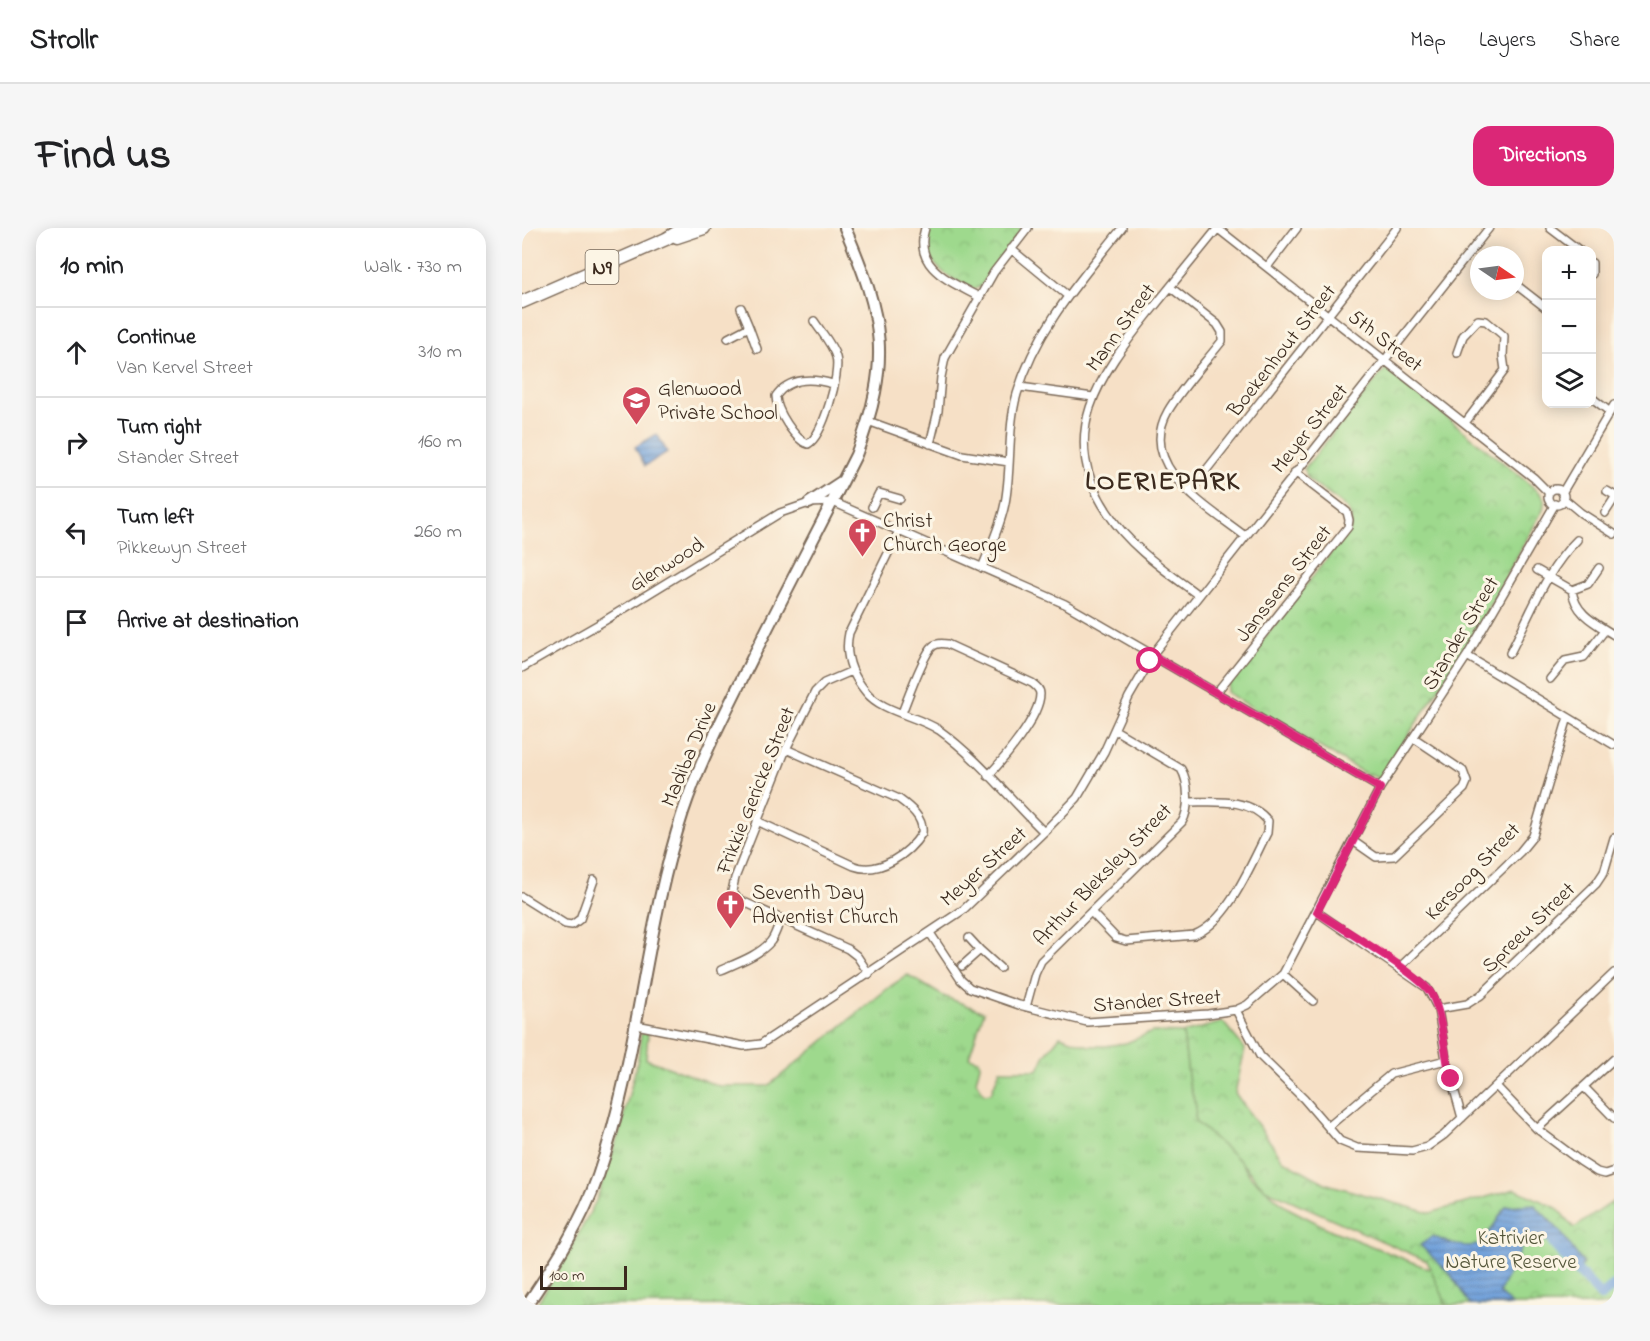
<!DOCTYPE html>
<meta charset="utf-8">
<style>
body{margin:0;font-family:"Indie Flower",sans-serif;background:#f6f6f6;color:#202124}
.controls{position:absolute;right:18px;top:18px;display:grid;overflow:hidden;border-radius:12px;box-shadow:0 3px 15px #0003}
.controls button{width:54px;height:54px;display:grid;place-items:center;padding:0;border:0;border-bottom:2px solid #e0e0e0;background:#fff;color:#202124;font:30px sans-serif}
.compass{position:absolute;left:948px;top:18px;width:54px;height:54px;border-radius:50%;background:#fff;box-shadow:0 3px 15px #0003;rotate:103deg}
.scale{position:absolute;left:18px;bottom:15px;width:87px;box-sizing:border-box;padding-left:6px;border:3px solid #3b2a1e;border-top:0;font-size:16px;line-height:21px;white-space:nowrap;color:#3b2a1e;-webkit-text-stroke:4px #fcf5e5;paint-order:stroke}
.stop{position:absolute;width:18px;height:18px;margin:-14px;border:4px solid #db2777;border-radius:50%;background:#fff}
.stop.end{background:#db2777;border-color:#fff;box-shadow:0 2px 6px #0008}
.list{margin:0;padding:0;list-style:none}
h2{display:flex;justify-content:space-between;align-items:center;height:78px;margin:0;padding:0 24px;font-size:26px}
h2 small{font-size:20px;font-weight:400;color:#757577}
.list li{display:grid;grid-template-columns:39px 1fr auto;gap:18px;align-items:center;box-sizing:border-box;height:90px;padding:0 24px;border-top:2px solid #e0e0e0}
.list b{display:block;font-size:22px;white-space:nowrap}
.list p{margin:0;font-size:20px;white-space:nowrap;color:#757577}
.list em{font-size:20px;font-style:normal;color:#757577}
.icon{flex:none;width:33px;height:33px;fill:none;stroke:currentColor;stroke-width:2;stroke-linecap:round;stroke-linejoin:round}
.map{position:relative;flex:none;width:1092px;height:1077px;overflow:hidden;border-radius:18px}
header{display:flex;align-items:center;gap:36px;box-sizing:border-box;height:84px;padding:0 30px;background:#fff;border-bottom:2px solid #e0e0e0}
header strong{font-size:28px}
nav{display:flex;gap:33px;margin-inline-start:auto;font-size:21px}
.intro{display:flex;align-items:center;justify-content:space-between;box-sizing:border-box;height:144px;padding:0 36px}
h1{margin:0;font-size:42px}
.button{padding:15px 27px;border-radius:18px;background:#db2777;color:#fff;font-size:21px;font-weight:700}
main{display:flex;gap:36px;padding:0 36px}
aside{flex:1;background:#fff;border-radius:18px;box-shadow:0 3px 15px #0003}
.map>svg:first-child{display:block}
.grass{fill:url(#grass-tufts);stroke:#6c8256;stroke-width:1.5}
.park{fill:url(#park-crowns);stroke:#6c8256;stroke-width:1.5}
.water{fill:url(#water-rules);stroke:#56667c;stroke-width:1.5}
.lines{fill:none;stroke-linecap:round;stroke-linejoin:round}
.river{stroke:#71a1db;stroke-width:10}
.street-casing{stroke:#7c6a59;stroke-width:10}
.secondary-casing{stroke:#7c6a59;stroke-width:14}
.highway-casing{stroke:#7c6a59;stroke-width:15}
.street{stroke:#fff;stroke-width:7}
.secondary{stroke:#fff;stroke-width:10}
.highway{stroke:#fff;stroke-width:12}
.route{stroke:#db2777;stroke-width:8}
.labels{text-anchor:middle;stroke-width:6;stroke-linejoin:round;paint-order:stroke}
.shield{fill:#fcf5e5;stroke:#75675a;stroke-width:1.5}
.shield-label{font-size:20px;font-weight:bold;fill:#3b2a1e}
.street-label{font-size:21px;fill:#3b2a1e;stroke:#fcf5e5}
.poi-label{font-size:21px;fill:#3b2a1e;stroke:#fcf5e5;text-anchor:start}
.park-label{font-size:21px;fill:#54563a;stroke:#fcf5e5}
.district-label{font-size:27px;font-weight:bold;letter-spacing:1.5px;fill:#3b2a1e;stroke:#fcf5e5}
</style>
<header>
<strong>Strollr</strong>
<nav><a>Map</a><a>Layers</a><a>Share</a></nav>
</header>
<div class="intro"><h1>Find us</h1><a class="button">Directions</a></div>
<main>
<aside>
<h2>10 min<small>Walk · 730 m</small></h2>
<ul class="list">
<li><svg class="icon" aria-label="ahead" viewBox="0 0 24 24"><path d="M12 20V5M6 11l6-6 6 6"/></svg><div><b>Continue</b><p>Van Kervel Street</p></div><em>310 m</em></li>
<li><svg class="icon" aria-label="right" viewBox="0 0 24 24"><path d="M7 20v-9h11M14 6l5 5-5 5"/></svg><div><b>Turn right</b><p>Stander Street</p></div><em>160 m</em></li>
<li><svg class="icon" aria-label="left" viewBox="0 0 24 24"><path d="M17 20v-9H6M10 6l-5 5 5 5"/></svg><div><b>Turn left</b><p>Pikkewyn Street</p></div><em>260 m</em></li>
<li><svg class="icon" aria-label="arrive" viewBox="0 0 24 24"><path d="M6 21V4h12l-3 4 3 4H6"/></svg><div><b>Arrive at destination</b></div></li>
</ul>
</aside>
<div class="map">
<svg width="1092" height="1077" viewBox="0 0 1092 1077">
<defs>
<pattern id="grass-tufts" width="24" height="20" patternUnits="userSpaceOnUse" patternTransform="scale(1.5)"><rect width="24" height="20" fill="#9ed98d"/><path d="M3 7l-1-3M5 7V3M7 7l1-3M15 17l-1-3M17 17v-4M19 17l1-3" fill="none" stroke="#89ba79"/></pattern>
<pattern id="park-crowns" width="20" height="18" patternUnits="userSpaceOnUse" patternTransform="scale(1.5)"><rect width="20" height="18" fill="#9ed98d"/><path d="M2 6a3 3 0 1 1 6 0M12 15a3 3 0 1 1 6 0" fill="none" stroke="#89ba79"/></pattern>
<pattern id="water-rules" width="6" height="5" patternUnits="userSpaceOnUse" patternTransform="scale(1.5)"><rect width="6" height="5" fill="#71a1db"/><path d="M0 2.5h6" fill="none" stroke="#5e83b1"/></pattern>
</defs>
<rect width="100%" height="100%" fill="#fcf5e5"/>
<filter id="ink" filterUnits="userSpaceOnUse"><feTurbulence type="fractalNoise" baseFrequency=".0167" numOctaves="2"/><feDisplacementMap in="SourceGraphic" scale="12" xChannelSelector="R" yChannelSelector="G"/><feConvolveMatrix kernelMatrix="1 2 1 2 8 2 1 2 1" color-interpolation-filters="sRGB"/></filter>
<filter id="wash" filterUnits="userSpaceOnUse"><feTurbulence type="fractalNoise" baseFrequency=".008" numOctaves="4" result="noise"/><feDisplacementMap in="SourceGraphic" scale="24" xChannelSelector="R" yChannelSelector="G"/><feGaussianBlur stdDeviation="1.35" result="paint"/><feColorMatrix in="noise" values="0 0 0 0 0 0 0 0 0 0 0 0 0 0 0 0 0 1.4 0 .05"/><feComposite in="paint" operator="in"/></filter>
<g filter="url(#wash)">
<rect width="100%" height="100%" fill="#f6e0c6"/>
<path class="grass" d="M386,747L421,768L462,784L447,829L457,832L458,837L454,853L462,866L469,865L478,842H516L523,827L538,808L567,818H583L604,815L630,804L661,805L668,859L674,878L673,893L718,932L728,948L766,980L809,1002L905,1040L919,1043L942,1077H14L41,1035L74,973L97,906L116,831L119,806L123,805L126,806L124,831L197,858H246L370,757Z"/>
<path class="park" d="M407,0H501L458,59L452,61C425,50 396,33 407,0Z
M864,140L1016,263C1023,269 1023,273 1021,282L950,409L859,549L856,550L842,545L707,466L705,464L706,456L828,301C839,272 786,265 782,241Z
M701,794L723,821L713,865L761,932L805,956L908,985L993,961L1035,980L1052,1000L1092,973V1077H925L905,1033L743,961L717,932L673,893L674,878L667,855L661,805Z"/>
<path class="water" d="M135,206L145,224L123,238L113,219Z
M1012,976L1038,1003L1061,1035L1056,1046L1042,1027L1017,1008L1000,1019L977,1065L990,1077H948L929,1047L898,1017L911,1008C927,1016 942,1021 960,1016L984,978Z"/>
<g class="lines">
<path class="river" d="M1031,1016L1079,1068L1092,1058"/>
</g>
</g>
<g filter="url(#ink)">
<g class="lines">
<defs>
<path id="street" d="M403,0C391,40 428,53 457,69
M695,0L1012,250L1027,265
M1028,0L1057,22
M489,21L546,68
M1070,35V46
M745,39L775,0
M993,56L1024,80
M648,59L695,96L700,104V113C682,136 661,158 646,183C614,239 686,279 723,308
M219,80L227,99
M292,93C299,104 311,117 314,129C319,145 301,208 286,216C273,212 254,182 254,168C267,149 291,150 311,156
M206,110L227,99L235,121
M935,125L941,108L956,92L964,93L982,108L981,128L983,142L943,195
M498,159L571,169
M1070,170L1088,184
M346,193L440,227L487,234
M408,216L416,183L419,149L423,130L472,44L506,0
M1026 269a8 8 0 1 1 16 0a8 8 0 1 1-16 0Z
M1085,263L1092,267
M667,264L875,0
M1040,265L1092,177
M1041,270L1059,285L1092,306
M350,279L357,265L378,271
M1083,285L1092,271
M377,303L327,405C322,427 330,447 344,464C360,484 396,488 417,502C456,530 488,571 522,604
M460,340C468,319 479,297 483,275C490,239 485,201 495,166C515,99 558,53 600,0
M1015,342L1050,362C1053,386 1073,395 1092,407
M1050,362L1066,356L1077,340
M676,367C644,343 608,319 586,285C533,207 578,147 627,85C650,57 673,28 696,0
M634,422L967,0
M988,425C1008,387 1024,342 1055,312
M945,428L1092,517
M636,431L858,560
M0,440L82,393L258,285L287,275L311,274L543,376L626,424
M330,443L302,455L293,464L264,521L213,650L210,663L215,670L222,674L326,721L335,728L347,746
M1028,451L1043,433L1062,429L1083,402
M694,465L826,299L827,292L825,284L773,244
M380,485C385,472 402,425 411,418C415,415 420,415 425,416L510,455C514,458 518,461 518,466C518,489 481,532 466,548
M235,593L332,638C357,647 387,626 400,605C402,590 388,579 377,571L264,521
M831,613L854,629L872,628L942,561L945,554L941,543L892,510
M0,669L43,696L50,697L58,691L72,652
M795,684L905,760L916,781L924,832L940,890
M570,685L594,710L604,713L672,707C706,694 729,636 745,605L746,593C727,569 692,574 665,574
M408,705L439,752L448,760L497,777L565,794L686,786L714,782L725,777L761,746L858,560L945,428L1033,276
M447,710L458,722L478,740
M440,738L458,722
M878,739L998,624L1011,608L1046,489
M199,742C215,735 238,727 249,713C254,706 256,697 259,690
M761,746L791,773
M504,779L513,746L519,733L660,594C668,581 667,554 659,541L593,502
M916,781L945,776L959,767L1074,656L1082,644L1092,610
M714,782L738,828L782,871L818,913L835,920L890,923L905,919L922,907L1092,745
M114,797L222,818L239,816L441,682L522,604L555,570L582,524L607,469L628,433
M974,858L1015,901L1058,933L1075,944L1083,946L1092,943
M1062,859L1092,890
M806,899L869,846L924,832
M1015,901L1092,831"/>
<path id="secondary" d="M287,275L319,254
M5,1077C32,1037 60,994 76,948C117,830 122,703 161,584C178,533 203,485 227,437C262,366 299,297 334,227C370,133 362,90 323,0"/>
<path id="highway" d="M155,9L182,0
M0,74L144,11L162,0"/>
</defs>
<use href="#street" class="street-casing"/>
<use href="#secondary" class="secondary-casing"/>
<use href="#highway" class="highway-casing"/>
<use href="#street" class="street"/>
<use href="#secondary" class="secondary"/>
<use href="#highway" class="highway"/>
</g>
</g>
<g class="lines" filter="url(#ink)">
<path class="route" d="M628,433L636,431L858,560L795,684C817,699 900,747 910,767C921,788 922,826 929,851"/>
</g>
<defs>
<symbol id="school-pin" viewBox="-11 -11 22 30"><path d="M0 17L-7.5 6A9.5 9.5 0 1 1 7.5 6Z" fill="#d1495b" stroke="#fcf5e5"/><path d="M0-5L7-2L0 1L-7-2ZM-4 1L0 2.5L4 1V4Q0 6-4 4Z" fill="#fff"/></symbol>
<symbol id="church-pin" viewBox="-11 -11 22 30"><path d="M0 17L-7.5 6A9.5 9.5 0 1 1 7.5 6Z" fill="#d1495b" stroke="#fcf5e5"/><path d="M-1.2-6h2.4v3.5h3.3v2.4h-3.3V6h-2.4V-.1h-3.3v-2.4h3.3Z" fill="#fff"/></symbol>
</defs>
<g fill-rule="evenodd">
<use href="#school-pin" x="98" y="156" width="33" height="45"/>
<use href="#church-pin" x="324" y="288" width="33" height="45"/>
<use href="#church-pin" x="192" y="660" width="33" height="45"/>
</g>
<g class="labels">
<rect class="shield" x="63.5" y="22" width="33" height="34" rx="4.5"/>
<g class="shield-label">
<text x="80" y="46">N9</text>
</g>
<g class="street-label">
<text transform="translate(598 99) rotate(-54)" y="7">Mann Street</text>
<text transform="translate(864 112) rotate(38)" y="7">5th Street</text>
<text transform="translate(759 122) rotate(-52)" y="7">Boekenhout Street</text>
<text transform="translate(787 200) rotate(-51)" y="7">Meyer Street</text>
<text transform="translate(144 336) rotate(-32)" y="7">Glenwood</text>
<text transform="translate(761 355) rotate(-52)" y="7">Janssens Street</text>
<text transform="translate(938 405) rotate(-59)" y="7">Stander Street</text>
<text transform="translate(166 526) rotate(-67)" y="7">Madiba Drive</text>
<text transform="translate(233 562) rotate(-68)" y="7">Frikkie Gericke Street</text>
<text transform="translate(461 638) rotate(-42)" y="7">Meyer Street</text>
<text transform="translate(950 643) rotate(-46)" y="7">Kersoog Street</text>
<text transform="translate(580 646) rotate(-46)" y="7">Arthur Bleksley Street</text>
<text transform="translate(1006 699) rotate(-44)" y="7">Spreeu Street</text>
<text transform="translate(635 772) rotate(-4)" y="7">Stander Street</text>
</g>
<g class="poi-label">
<text x="136" y="167">Glenwood<tspan x="136" dy="24">Private School</tspan></text>
<text x="361" y="299">Christ<tspan x="361" dy="24">Church George</tspan></text>
<text x="230" y="671">Seventh Day<tspan x="230" dy="24">Adventist Church</tspan></text>
</g>
<g class="park-label">
<text x="989" y="1016">Katrivier<tspan x="989" dy="24">Nature Reserve</tspan></text>
</g>
<g class="district-label">
<text x="641" y="261">LOERIEPARK</text>
</g>
</g>
</svg>
<div class="controls">
<button>+</button>
<button>−</button>
<button><svg class="icon" aria-label="layers" viewBox="0 0 24 24"><path d="M12 4l9 5-9 5-9-5zM3 14l9 5 9-5"/></svg></button>
</div>
<svg class="compass" viewBox="-18 -18 36 36"><path d="M0-13l5 13h-10z" fill="#e53935"/><path d="M0 13l5-13h-10z" fill="#757577"/></svg>
<div class="scale">100 m</div>
<div class="stop" style="left:628px;top:433px"></div>
<div class="stop end" style="left:929px;top:851px"></div>
</div>
</main>
